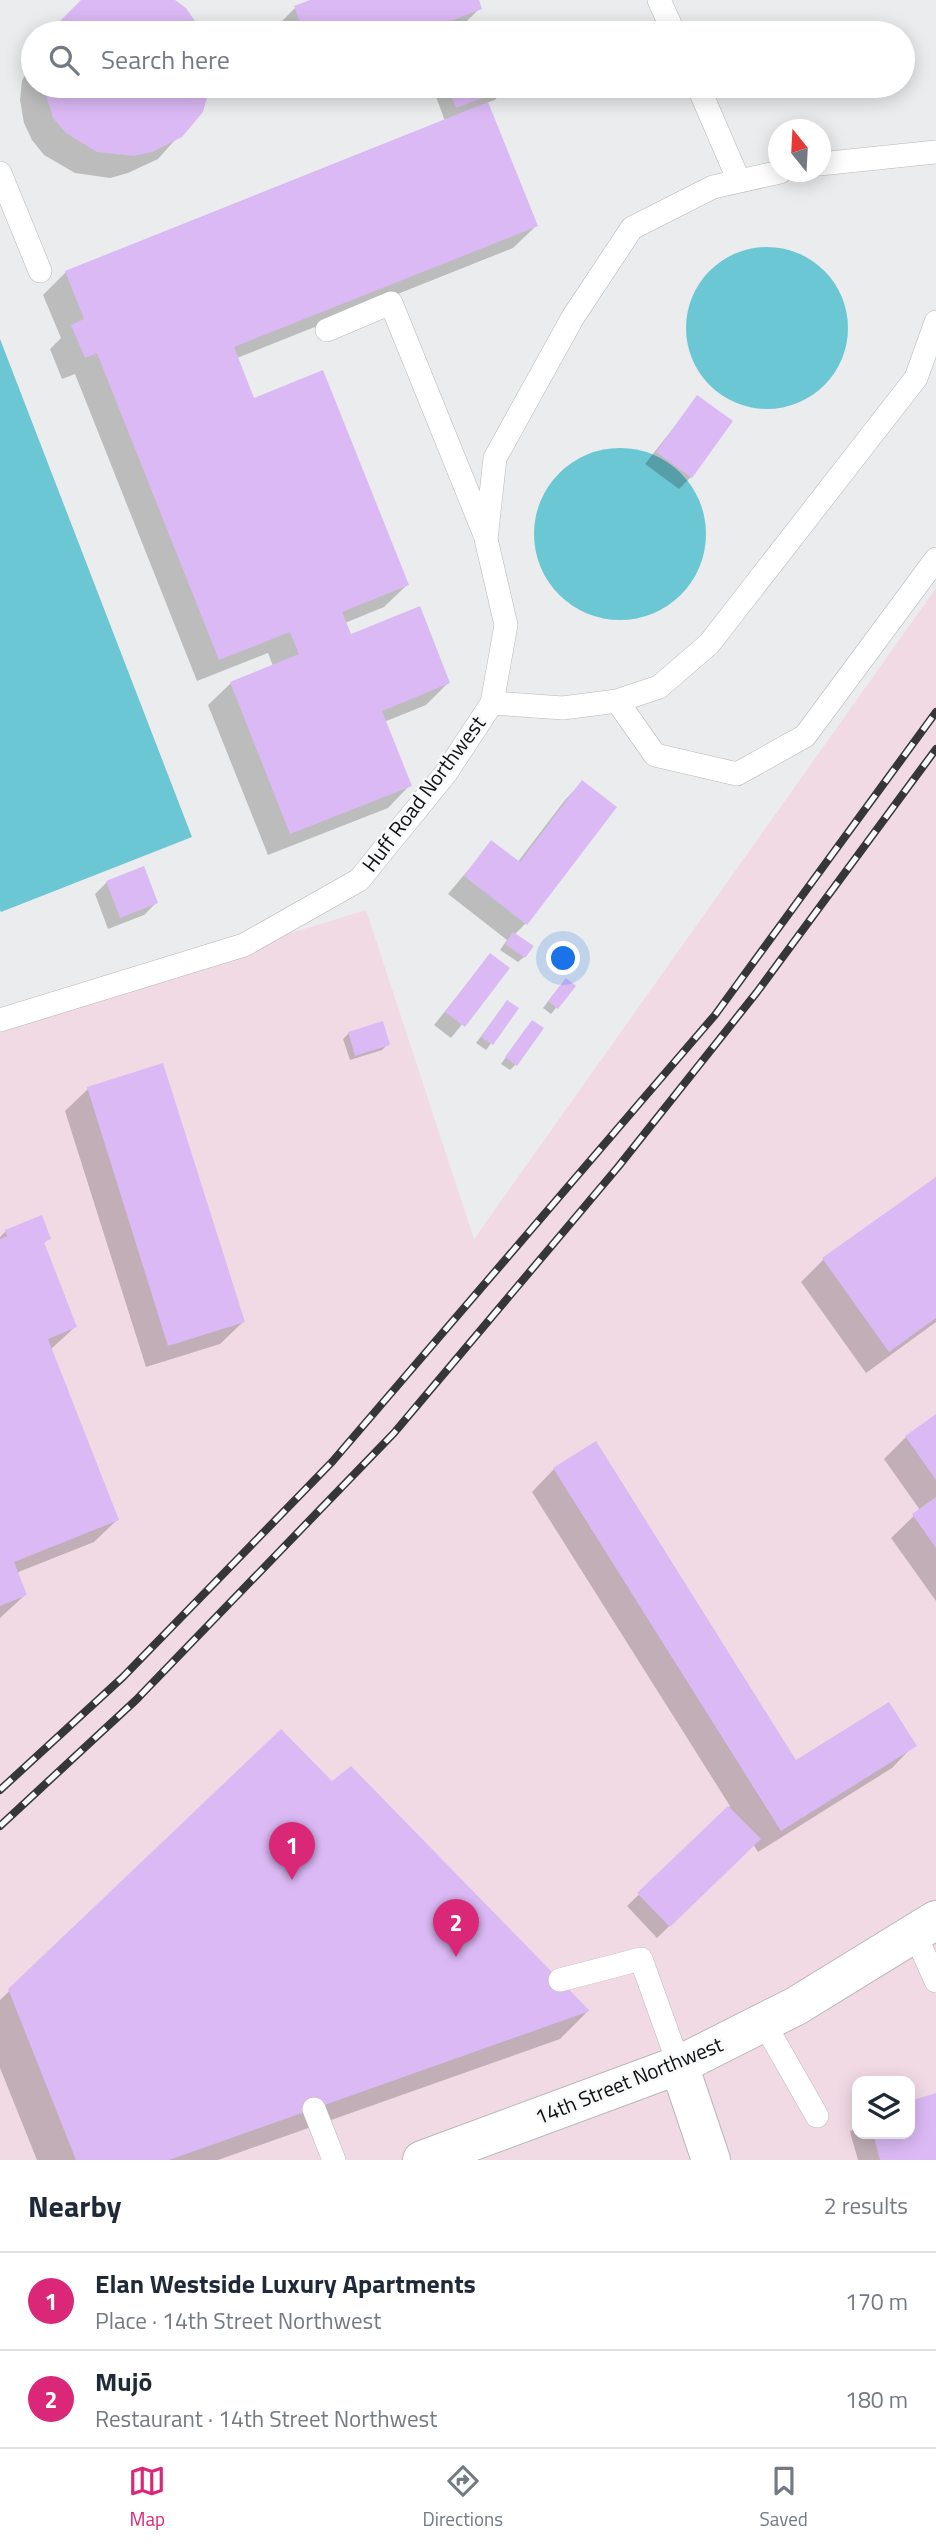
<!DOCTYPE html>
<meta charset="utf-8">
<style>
body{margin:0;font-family:"Titillium Web",sans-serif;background:#f2f2f3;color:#1f2937}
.controls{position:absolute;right:21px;bottom:21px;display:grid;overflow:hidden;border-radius:14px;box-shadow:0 4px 18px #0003}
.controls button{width:63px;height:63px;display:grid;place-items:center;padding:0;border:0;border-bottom:2px solid #e0e1e3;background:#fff;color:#1f2937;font:35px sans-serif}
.compass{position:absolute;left:768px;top:119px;width:63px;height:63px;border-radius:50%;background:#fff;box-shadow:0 4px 18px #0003;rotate:342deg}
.you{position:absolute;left:564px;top:959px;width:24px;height:24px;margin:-18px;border:5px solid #fff;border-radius:50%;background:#1a73e8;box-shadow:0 0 0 10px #1a73e833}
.badge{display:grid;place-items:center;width:46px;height:46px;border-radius:50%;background:#db2777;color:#fff;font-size:23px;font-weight:700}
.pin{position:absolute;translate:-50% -58px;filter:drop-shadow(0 2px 4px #0008)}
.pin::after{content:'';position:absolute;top:37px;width:24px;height:21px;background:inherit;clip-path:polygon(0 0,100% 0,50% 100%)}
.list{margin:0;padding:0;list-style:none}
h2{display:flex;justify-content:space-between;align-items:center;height:91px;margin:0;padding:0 28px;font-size:30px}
h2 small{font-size:23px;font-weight:400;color:#747a83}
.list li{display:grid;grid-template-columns:46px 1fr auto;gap:21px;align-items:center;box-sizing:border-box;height:98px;padding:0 28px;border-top:2px solid #e0e1e3}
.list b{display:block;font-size:26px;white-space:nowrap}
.list p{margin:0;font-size:23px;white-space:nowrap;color:#747a83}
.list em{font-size:23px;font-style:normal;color:#747a83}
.icon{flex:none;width:38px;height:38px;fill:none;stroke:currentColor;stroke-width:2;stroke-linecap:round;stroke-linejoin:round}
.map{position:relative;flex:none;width:936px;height:2160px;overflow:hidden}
.search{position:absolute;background:#fff;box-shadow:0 4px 18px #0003;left:21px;right:21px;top:21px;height:77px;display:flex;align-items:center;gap:18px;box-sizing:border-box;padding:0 24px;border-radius:38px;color:#747a83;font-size:26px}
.sheet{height:287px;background:#fff}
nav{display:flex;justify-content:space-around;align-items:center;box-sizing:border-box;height:98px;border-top:2px solid #e0e1e3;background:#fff;font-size:19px;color:#747a83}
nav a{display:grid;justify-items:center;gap:4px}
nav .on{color:#db2777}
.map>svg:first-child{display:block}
.commercial{fill:#f2dae5;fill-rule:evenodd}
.water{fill:#6cc7d4}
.shadow{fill:#0003}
.building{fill:#dbb9f5}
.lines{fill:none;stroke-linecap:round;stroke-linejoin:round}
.lane-casing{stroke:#b6b7b8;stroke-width:24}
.street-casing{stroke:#b6b7b8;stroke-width:40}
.secondary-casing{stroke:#b6b7b8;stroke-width:40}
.lane{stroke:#fff;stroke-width:23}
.street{stroke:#fff;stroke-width:38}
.secondary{stroke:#fff;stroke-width:38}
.rail-casing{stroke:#353636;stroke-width:8}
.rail{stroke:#f8f9fa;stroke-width:5;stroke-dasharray:16;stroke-linecap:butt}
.labels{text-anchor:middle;stroke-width:5;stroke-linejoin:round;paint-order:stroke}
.street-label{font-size:21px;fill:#101010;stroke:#f8f9fa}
</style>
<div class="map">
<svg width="936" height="2160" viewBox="0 0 936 2160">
<rect width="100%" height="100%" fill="#ebeced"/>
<path class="commercial" d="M936,588V2160H0V1022L366,910L474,1239ZM857,2081H910V2134H857Z"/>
<path class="water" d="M686 328a81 81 0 1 1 162 0a81 81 0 1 1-162 0Z
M0,339L192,837L1,912L0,910Z
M534 534a86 86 0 1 1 172 0a86 86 0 1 1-172 0Z"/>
<path class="shadow" d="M87,0H172L184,9L200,33H49Z
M315,0H477L480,8L462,26L443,33H280L277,26L295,8Z
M33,57V86H208L201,111L158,159L128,173L110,178L75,173L44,155L32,140L24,123L20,100L22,81Z
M432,86H507L495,100L486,103L536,226L513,248L237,358L253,400L407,585L384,607L345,623L350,636L448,683L426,705L384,722L410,785L388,808L268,855L208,705L231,683L273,666L268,653L197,681L75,374L62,379L50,349L61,338L43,295L66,272L445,121Z
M697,398L691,477L679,489L645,464Z
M582,782L526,923L514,935L524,957L518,962L500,950L507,940L448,894L491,843L517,863L565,800Z
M107,882L156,903L144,915L108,929L95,894Z
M490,955L507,969L451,1038L434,1025Z
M560,986H574L551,1014L543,1008Z
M502,1008L517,1009L486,1050L476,1043Z
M527,1027L516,1064L510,1070L501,1064Z
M349,1033L388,1044L382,1050L350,1060L343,1039Z
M162,1065L243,1322L220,1344L146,1367L65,1111L88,1089Z
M936,1180V1322L866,1373L801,1282L823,1260Z
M6,1231L49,1238L43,1244L75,1327L50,1350L117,1520L94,1542L16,1573L25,1595L0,1618V1237Z
M936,1416V1601L891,1538L920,1510L884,1459L906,1437Z
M554,1469L795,1763L914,1745L892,1768L758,1852L753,1844L657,1938L627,1906L730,1806L532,1492Z
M281,1731L332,1783L588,2011L560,2039L218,2160H37L0,2068V2000Z
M936,2095V2160H858L850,2132L857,2125V2134H910V2103Z"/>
<path class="building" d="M81,0H175L186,8L203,33H54L61,20Z
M310,0H479L482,9L419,33H304L294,6Z
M485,24L489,33H462Z
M43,86H210L203,112L182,137L152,152L134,156L97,152L66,133L53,118Z
M448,86H509V88L456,108Z
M488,102L538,226L234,347L254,398L323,370L409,585L342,612L351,634L420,606L450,683L382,711L412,786L290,834L230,682L299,654L290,632L219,660L97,353L85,358L71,325L84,319L65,271Z
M697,395L733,421L692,478L656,452Z
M582,780L617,807L527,925L464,876L491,840L520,862Z
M144,866L158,903L120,918L106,881Z
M513,932L534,946L525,958L505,944Z
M490,953L510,968L465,1027L445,1012Z
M566,978L576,986L558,1009L548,1001Z
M507,1000L519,1008L493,1045L481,1037Z
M532,1020L544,1028L517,1066L505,1057Z
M383,1021L390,1045L355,1056L348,1032Z
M163,1063L245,1322L168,1346L87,1087Z
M936,1177V1318L889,1352L822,1258Z
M42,1215L51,1239L44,1242L77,1327L48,1339L119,1520L14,1562L27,1595L0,1606V1239L7,1236L5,1230Z
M936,1414V1480L905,1436Z
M596,1441L796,1760L889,1702L917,1746L781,1831L553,1468Z
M936,1497V1548L912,1514Z
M281,1729L332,1781L351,1766L590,2011L169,2160H76L8,1989Z
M728,1806L761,1839L670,1927L637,1893Z
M936,2093V2160H880L873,2134H910V2101Z"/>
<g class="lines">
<defs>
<path id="lane" d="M659,0L674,33
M698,86L739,181
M820,164L936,152
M0,173L40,271
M327,330L391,303L485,535
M617,701L655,755L737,774L805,736L936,559
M492,703L563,708L617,701L659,687L709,644L916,378L936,322
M0,1020L244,945L359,880L446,773L492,703L506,625L486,539L495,458L573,317L632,228L713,187L780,172
M915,1934L936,1981
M560,1980L641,1959L679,2065
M764,2023L817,2116
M314,2109L334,2160"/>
<path id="street" d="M679,2065L711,2160"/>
<path id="secondary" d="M422,2160L679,2065L796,2006L936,1920"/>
</defs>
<use href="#lane" class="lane-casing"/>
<use href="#street" class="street-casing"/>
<use href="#secondary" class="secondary-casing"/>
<use href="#lane" class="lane"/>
<use href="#street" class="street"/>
<use href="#secondary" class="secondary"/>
<defs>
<path id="rail" d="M0,1790L123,1677L332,1462L715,1015L936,712
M0,1826L136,1700L394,1433L618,1167L757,992L936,749"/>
</defs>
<use href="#rail" class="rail-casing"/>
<use href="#rail" class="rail"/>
</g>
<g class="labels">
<g class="street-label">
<text transform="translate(424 794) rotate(-53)" y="7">Huff Road Northwest</text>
<text transform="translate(629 2081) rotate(-22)" y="7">14th Street Northwest</text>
</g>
</g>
</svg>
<div class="controls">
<button><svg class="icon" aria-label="layers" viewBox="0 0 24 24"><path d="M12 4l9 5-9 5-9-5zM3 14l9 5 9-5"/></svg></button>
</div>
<svg class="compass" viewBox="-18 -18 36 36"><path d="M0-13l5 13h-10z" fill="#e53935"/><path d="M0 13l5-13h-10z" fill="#747a83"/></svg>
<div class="you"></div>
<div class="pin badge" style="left:292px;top:1880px">1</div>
<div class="pin badge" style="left:456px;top:1957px">2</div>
<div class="search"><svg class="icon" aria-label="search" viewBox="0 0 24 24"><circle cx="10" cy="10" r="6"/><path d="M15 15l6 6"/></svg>Search here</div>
</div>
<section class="sheet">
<h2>Nearby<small>2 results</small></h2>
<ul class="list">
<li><span class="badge">1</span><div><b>Elan Westside Luxury Apartments</b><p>Place · 14th Street Northwest</p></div><em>170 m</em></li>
<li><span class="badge">2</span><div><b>Mujō</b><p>Restaurant · 14th Street Northwest</p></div><em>180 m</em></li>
</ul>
</section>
<nav>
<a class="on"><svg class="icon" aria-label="map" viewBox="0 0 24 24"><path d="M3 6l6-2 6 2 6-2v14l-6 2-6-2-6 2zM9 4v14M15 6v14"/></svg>Map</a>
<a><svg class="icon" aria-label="directions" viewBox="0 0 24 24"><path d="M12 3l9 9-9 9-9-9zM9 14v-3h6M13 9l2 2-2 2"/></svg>Directions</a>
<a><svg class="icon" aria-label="saved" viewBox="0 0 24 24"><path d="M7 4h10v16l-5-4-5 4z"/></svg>Saved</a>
</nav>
